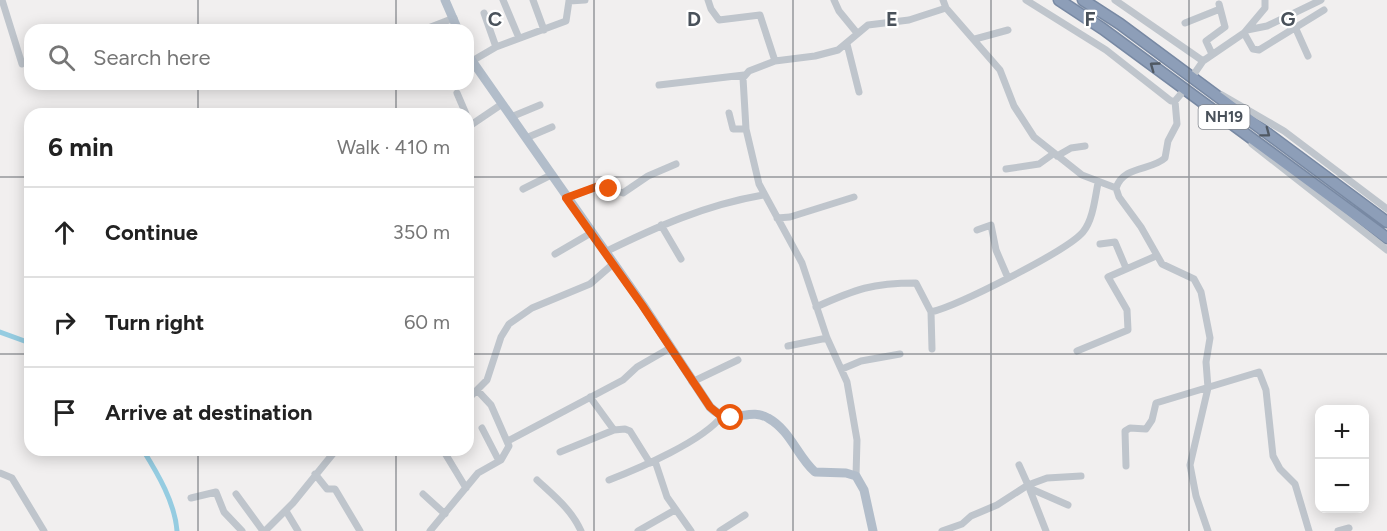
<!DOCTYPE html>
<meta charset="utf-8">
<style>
body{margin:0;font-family:Figtree,sans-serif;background:#f6f6f6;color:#222}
.controls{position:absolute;right:18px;bottom:18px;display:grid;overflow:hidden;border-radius:12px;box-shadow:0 3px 15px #0003}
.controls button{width:54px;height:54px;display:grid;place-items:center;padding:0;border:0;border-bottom:2px solid #e0e0e0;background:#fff;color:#222;font:30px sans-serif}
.stop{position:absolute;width:18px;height:18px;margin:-14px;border:4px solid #ea580c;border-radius:50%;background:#fff}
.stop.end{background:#ea580c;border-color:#fff;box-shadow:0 2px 6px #0008}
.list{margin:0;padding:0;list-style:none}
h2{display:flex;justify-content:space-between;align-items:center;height:78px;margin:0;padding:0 24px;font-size:26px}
h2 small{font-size:20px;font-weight:400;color:#767676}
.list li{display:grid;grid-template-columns:39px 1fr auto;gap:18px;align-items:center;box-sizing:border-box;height:90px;padding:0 24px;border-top:2px solid #e0e0e0}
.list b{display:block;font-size:22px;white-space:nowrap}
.list em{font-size:20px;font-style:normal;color:#767676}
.icon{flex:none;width:33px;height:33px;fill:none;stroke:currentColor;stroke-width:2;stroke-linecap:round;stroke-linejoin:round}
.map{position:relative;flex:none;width:1387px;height:531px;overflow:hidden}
.search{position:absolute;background:#fff;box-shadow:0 3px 15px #0003;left:24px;top:24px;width:450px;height:66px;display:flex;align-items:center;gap:15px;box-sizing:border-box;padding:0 21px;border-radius:18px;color:#767676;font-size:22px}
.panel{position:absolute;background:#fff;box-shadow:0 3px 15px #0003;left:24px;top:108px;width:450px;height:348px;border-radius:18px}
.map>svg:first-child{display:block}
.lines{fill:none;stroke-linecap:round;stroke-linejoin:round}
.canal{stroke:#95cce1;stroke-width:5}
.highway-casing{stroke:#7889a3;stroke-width:13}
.minor{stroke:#bfc5cc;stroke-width:7}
.major{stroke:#b2bdca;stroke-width:9}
.highway{stroke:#8d9eb8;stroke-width:10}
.oneway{stroke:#505963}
.route{stroke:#ea580c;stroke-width:8}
.grid{fill:none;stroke:#49515a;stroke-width:1.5;stroke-opacity:0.55}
.labels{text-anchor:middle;stroke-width:4.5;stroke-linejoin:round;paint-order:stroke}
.shield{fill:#fff;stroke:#80858c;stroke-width:1.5}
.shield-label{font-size:15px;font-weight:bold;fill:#49515a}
.grid-label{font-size:20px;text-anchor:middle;font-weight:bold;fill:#49515a;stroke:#fff;stroke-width:4.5;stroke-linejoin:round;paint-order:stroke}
</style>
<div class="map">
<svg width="1387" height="531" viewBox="0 0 1387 531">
<rect width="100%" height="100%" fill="#f1efef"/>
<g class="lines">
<path class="canal" d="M0,332L30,343
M143,450C158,474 175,503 177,531"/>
<defs>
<path id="highway" d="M1059,0L1103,29L1387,238
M1083,0L1120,24L1387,222"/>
</defs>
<use href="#highway" class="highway-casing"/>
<path class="minor" d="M2,0L22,64
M503,0L519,38
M533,0L544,30
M708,0L711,9L719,20L760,15L775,61
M834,0L839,11L857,33
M943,0L946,8L1000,70L1014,106L1034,137L1082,175L1116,188
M1026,0L1106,50L1171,101H1175L1185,89
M1115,0L1203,61L1192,77
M484,13L496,47
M1185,23L1220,9
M1295,27L1308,56
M423,30L454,18
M1247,30L1267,26L1321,0
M1244,33L1253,49L1259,50L1324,10
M975,39L1008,30
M847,44L859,92
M1212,54L1206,41L1225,27L1219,4
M472,61L496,47L566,21L569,1L585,0
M1203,61L1244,33L1265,8V0
M659,85L744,75
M457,93L466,114
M1222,95L1284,131L1387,209
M1175,101L1177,124L1168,141L1165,158C1151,171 1124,165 1116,188L1119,197L1141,227L1162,264L1194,279L1201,292L1210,338L1206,362L1208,388L1190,465L1196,496L1208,531
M729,113L733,129H746
M511,117L540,105
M468,127L502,104
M526,138L552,127
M1252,144L1387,250
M1057,156L1071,148L1085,146
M1006,169L1039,164L1053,154
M523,189L551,175
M566,198L604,184L611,189L623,193L648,176L676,164
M777,218L790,217L854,197
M661,225L681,259
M977,230L991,225L996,250L1008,278
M1100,244L1115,242L1126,268
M605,252C656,227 705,205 763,195
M555,254L591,233
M816,307C856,289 872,283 916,283L931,312C957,306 1067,251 1083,232C1093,220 1095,198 1098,183
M931,312L932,349
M788,346L827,338
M1077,351L1128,330L1127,310L1108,277L1156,256
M842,369L861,361L900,354
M692,382L738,360
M590,397L614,430L625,429L630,431L650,463
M468,399L487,380L501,337L509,324L532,308L590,284L613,264
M482,428L499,461
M508,441L623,380L637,367L670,348
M443,450L466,488
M560,452L614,430
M655,461L667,497L691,531
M1019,465L1028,485L1047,478L1081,476
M1126,466L1125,431L1130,428L1146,429L1152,420L1156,403L1259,372L1266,390L1273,456L1280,469L1295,484L1309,531
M0,473L12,478L44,531
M315,474L327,489H335L360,531
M856,476L857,440L847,382L827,338L802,263L759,184L746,129L743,78L749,71L775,61L815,56L838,50L868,25L909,20L946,8
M537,480C554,496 571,509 581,531
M609,480C640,468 703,441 722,416
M1029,488L1068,505
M236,494L263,531
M423,494L445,514
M191,498L216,492L224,512L242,531
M286,511L298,531
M265,531L293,503L336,450
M430,531L478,473L501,460L509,446L491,405L477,390
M638,531L675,510
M720,531L745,515
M942,531L962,524L971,516L997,505L1028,485L1046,531
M1338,531L1349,528"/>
<path class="major" d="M445,0L458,30
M468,55L643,305L710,407C731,428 748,406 768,418C791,431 797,456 815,472L846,473L856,476L864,490L873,531"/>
<use href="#highway" class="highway"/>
</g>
<defs><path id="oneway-chevron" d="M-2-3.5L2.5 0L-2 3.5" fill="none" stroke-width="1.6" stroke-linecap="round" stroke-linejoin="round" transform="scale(1.5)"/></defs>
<g class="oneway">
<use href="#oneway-chevron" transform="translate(1154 66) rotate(-144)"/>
<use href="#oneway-chevron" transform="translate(1266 133) rotate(37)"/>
</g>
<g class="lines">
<path class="route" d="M609,189L604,184L566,198L642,305L710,407L722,417L731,418"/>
</g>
<path class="grid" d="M198,0V30M396,0V30M594,0V531M793,0V531M991,0V531M1189,0V531M198,84V114M396,84V114M0,177H30M468,177H1387M0,354H30M468,354H1387M198,450V531M396,450V531"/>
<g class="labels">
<rect class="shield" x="1198.5" y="105" width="51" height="24" rx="4.5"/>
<g class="shield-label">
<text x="1224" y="122">NH19</text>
</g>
</g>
<g class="grid-label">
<text x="495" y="26">C</text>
<text x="694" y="26">D</text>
<text x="892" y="26">E</text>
<text x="1090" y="26">F</text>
<text x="1288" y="26">G</text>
</g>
</svg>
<div class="controls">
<button>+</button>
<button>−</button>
</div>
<div class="stop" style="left:731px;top:418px"></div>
<div class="stop end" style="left:609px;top:189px"></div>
<div class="search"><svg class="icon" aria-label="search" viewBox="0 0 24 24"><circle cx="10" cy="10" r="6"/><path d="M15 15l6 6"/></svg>Search here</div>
<section class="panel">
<h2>6 min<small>Walk · 410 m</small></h2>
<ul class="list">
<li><svg class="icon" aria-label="ahead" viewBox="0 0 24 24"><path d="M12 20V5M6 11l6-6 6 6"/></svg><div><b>Continue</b></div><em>350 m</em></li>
<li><svg class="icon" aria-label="right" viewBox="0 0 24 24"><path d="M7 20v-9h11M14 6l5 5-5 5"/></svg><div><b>Turn right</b></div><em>60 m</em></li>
<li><svg class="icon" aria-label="arrive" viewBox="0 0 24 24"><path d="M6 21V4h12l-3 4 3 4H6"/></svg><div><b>Arrive at destination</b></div></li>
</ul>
</section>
</div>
